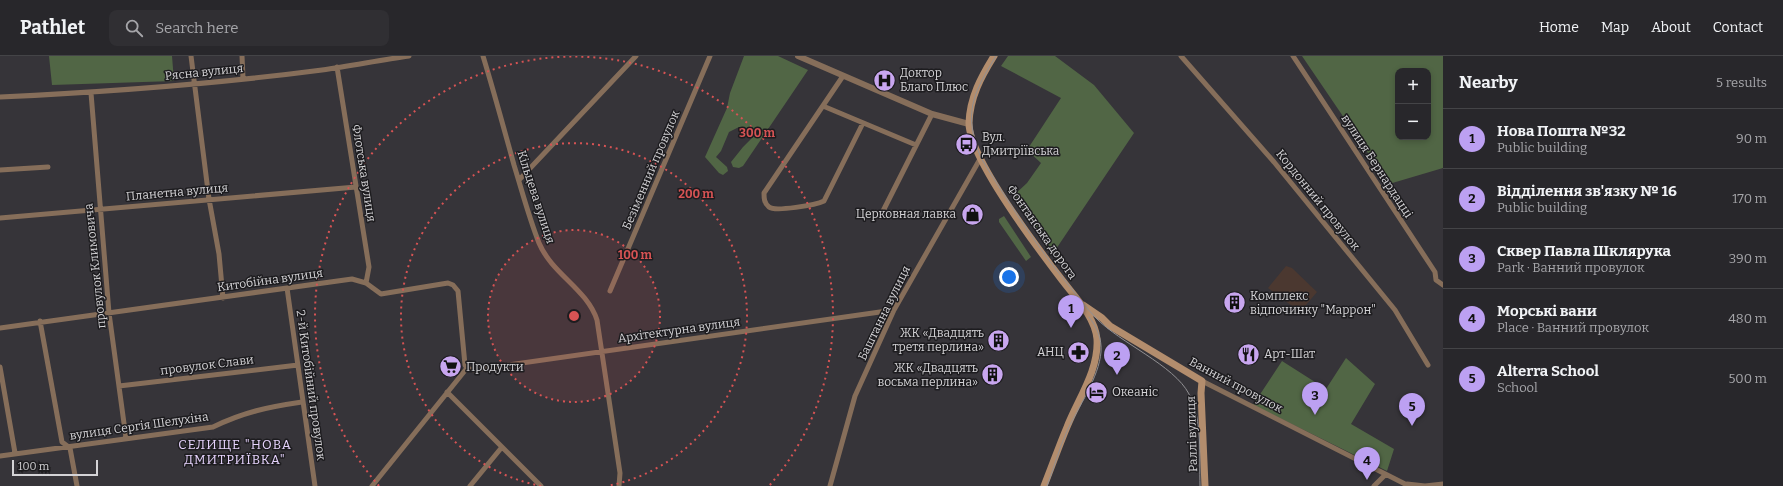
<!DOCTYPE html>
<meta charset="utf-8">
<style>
body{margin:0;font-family:Bitter,serif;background:#302f33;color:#f1f3f6}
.controls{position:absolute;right:12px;top:12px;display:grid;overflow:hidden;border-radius:8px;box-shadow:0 2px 6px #0003}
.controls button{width:36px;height:36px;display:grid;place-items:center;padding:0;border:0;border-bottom:1px solid #444447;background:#28272b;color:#f1f3f6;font:20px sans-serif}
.scale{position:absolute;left:12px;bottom:10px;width:86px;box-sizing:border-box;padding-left:4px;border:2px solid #d4d3d6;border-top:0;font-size:11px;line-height:14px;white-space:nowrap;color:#d4d3d6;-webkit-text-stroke:3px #1d1c1f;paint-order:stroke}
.you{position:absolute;left:1009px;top:221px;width:14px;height:14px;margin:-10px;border:3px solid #fff;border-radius:50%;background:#1a73e8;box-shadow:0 0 0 6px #1a73e833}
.badge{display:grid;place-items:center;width:26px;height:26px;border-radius:50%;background:#bca0f2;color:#111;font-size:13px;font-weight:700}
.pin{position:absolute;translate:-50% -33px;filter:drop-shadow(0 1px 2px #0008)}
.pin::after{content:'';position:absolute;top:21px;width:14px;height:12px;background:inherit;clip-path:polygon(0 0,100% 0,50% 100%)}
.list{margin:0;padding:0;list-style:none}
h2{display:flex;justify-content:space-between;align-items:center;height:52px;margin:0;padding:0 16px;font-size:17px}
h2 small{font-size:13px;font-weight:400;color:#a5a5a9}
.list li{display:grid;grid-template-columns:26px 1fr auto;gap:12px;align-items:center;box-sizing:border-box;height:60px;padding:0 16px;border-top:1px solid #444447}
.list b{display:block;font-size:15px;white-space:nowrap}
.list p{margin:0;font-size:13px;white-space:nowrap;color:#a5a5a9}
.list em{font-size:13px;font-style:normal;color:#a5a5a9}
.icon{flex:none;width:22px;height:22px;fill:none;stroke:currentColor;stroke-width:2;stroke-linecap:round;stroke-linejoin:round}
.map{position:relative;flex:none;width:1443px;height:430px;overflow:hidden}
header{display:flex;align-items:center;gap:24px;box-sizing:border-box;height:56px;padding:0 20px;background:#28272b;border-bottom:1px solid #444447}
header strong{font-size:19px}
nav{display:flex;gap:22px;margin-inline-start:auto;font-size:14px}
.search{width:280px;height:36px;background:#302f33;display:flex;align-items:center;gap:10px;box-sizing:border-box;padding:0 14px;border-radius:8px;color:#a5a5a9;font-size:15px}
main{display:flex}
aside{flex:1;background:#28272b}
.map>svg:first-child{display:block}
.industrial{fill:#4b3830}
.green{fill:#516645;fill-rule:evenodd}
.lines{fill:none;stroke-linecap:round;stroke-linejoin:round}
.minor{stroke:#866e5a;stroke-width:5}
.tertiary{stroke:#866e5a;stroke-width:6}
.secondary{stroke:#b38d6d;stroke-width:7}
.tram{stroke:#919093;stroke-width:1}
.ring{fill:none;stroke:#d65354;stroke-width:2;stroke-dasharray:2 4}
.labels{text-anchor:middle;stroke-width:3;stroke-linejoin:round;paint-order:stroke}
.street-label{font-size:12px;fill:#d4d3d6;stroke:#1d1c1f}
.poi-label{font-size:12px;fill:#d4d3d6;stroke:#1d1c1f;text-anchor:start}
.neighbourhood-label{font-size:13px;letter-spacing:1px;fill:#e6d3fd;stroke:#1d1c1f}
.centre{fill:#d65354;stroke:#1d1c1f;stroke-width:2}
.ring-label{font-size:12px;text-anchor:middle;font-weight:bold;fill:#d65354;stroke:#1d1c1f;stroke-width:3;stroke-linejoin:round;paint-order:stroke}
</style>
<header>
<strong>Pathlet</strong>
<div class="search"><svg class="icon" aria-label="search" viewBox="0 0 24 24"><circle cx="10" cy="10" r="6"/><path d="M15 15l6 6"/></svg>Search here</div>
<nav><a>Home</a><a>Map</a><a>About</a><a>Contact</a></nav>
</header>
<main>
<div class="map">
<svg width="1443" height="430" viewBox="0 0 1443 430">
<rect width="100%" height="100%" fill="#363439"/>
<path class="industrial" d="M1286,210L1292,212L1317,236L1300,256L1268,232Z"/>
<path class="green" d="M49,0H172L174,25L52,29Z
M744,0H778L808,14L743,110L739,112L733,111L731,106L743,91L754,80L739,71L729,76L721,95L716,101L727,111L728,115L723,119L719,117L705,101L727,52L730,37Z
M1008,0H1055L1094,29L1134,77L1054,196L1013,140L1027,127L1041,107L1027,94L1061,42L1001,10Z
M1302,0H1443V112L1389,128ZM1398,15H1428V81H1398Z
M1004,160L1031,201L1026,205L999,166V163Z
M1346,302L1375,328L1351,368L1394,393L1387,415L1253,349L1282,305L1326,333Z"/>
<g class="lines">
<path class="minor" d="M191,0L209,143L219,198L223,242
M242,0L243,22
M483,0C494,36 504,73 514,109C522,135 529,162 539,187C552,218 587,233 597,264L620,417L619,430
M1181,0L1274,106L1395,254L1428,309
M1293,0L1435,216L1436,224L1443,229
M337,11L369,211L366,227
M843,20L764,137C764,142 764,147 769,151C775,156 816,149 824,145L863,67
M91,37L109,257L126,382
M0,41C107,36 215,28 322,14C351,10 380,4 409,0
M823,50L916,89
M0,114L48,111
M519,124L636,0
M880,161L932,58
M0,162L356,131
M287,232L315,430
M610,235L710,0
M40,265L62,386L70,392L77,430
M0,272L352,223L366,227L381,238L448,227L453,229L458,235L465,309L467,312
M0,311L15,397
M467,312L473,314L894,254
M1202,325L1409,430
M119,330L298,309
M447,336L541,430
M0,400L213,371C244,356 268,351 302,346
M1407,428L1425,430L1443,428
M372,430L467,312
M470,430L502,391
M830,430L855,340L894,254L980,103
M1374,430L1385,419"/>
<path class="tertiary" d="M798,0L932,58L969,68"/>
<path class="secondary" d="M994,0C981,21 970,41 969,67C969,102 1039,194 1062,224C1075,241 1095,261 1097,283C1099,314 1078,343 1067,371C1059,390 1052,410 1044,430
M1083,249L1102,262L1110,270L1202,325L1201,337L1205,430"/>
<path class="tram" d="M996,0C972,39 963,58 981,102C1009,147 1037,191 1071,232C1079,242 1087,253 1096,262C1120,287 1174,309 1189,338C1203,365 1199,400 1200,430
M1047,430C1054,412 1059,393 1067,375C1078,352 1099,321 1101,296C1102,283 1097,271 1089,261"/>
</g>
<circle cx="574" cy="260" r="86" fill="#d65354" fill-opacity=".12"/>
<g class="ring">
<circle cx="574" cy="260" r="86"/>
<path d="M541 430A173 173 0 1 1 607 430"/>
<path d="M379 430A259 259 0 1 1 769 430"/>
</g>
<defs>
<symbol id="hospital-disc" viewBox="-11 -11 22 22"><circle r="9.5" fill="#c8a6ef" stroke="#1d1c1f"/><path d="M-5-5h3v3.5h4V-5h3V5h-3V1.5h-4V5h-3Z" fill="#111"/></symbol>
<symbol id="bus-disc" viewBox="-11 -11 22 22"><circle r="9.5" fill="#c8a6ef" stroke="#1d1c1f"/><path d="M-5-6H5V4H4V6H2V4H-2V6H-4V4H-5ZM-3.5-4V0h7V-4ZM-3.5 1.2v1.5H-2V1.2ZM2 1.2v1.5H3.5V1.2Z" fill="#111"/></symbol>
<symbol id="shop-disc" viewBox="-11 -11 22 22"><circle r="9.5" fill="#c8a6ef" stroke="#1d1c1f"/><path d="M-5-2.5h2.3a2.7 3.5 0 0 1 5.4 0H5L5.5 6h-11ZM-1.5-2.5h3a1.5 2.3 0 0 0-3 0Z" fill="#111"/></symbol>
<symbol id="building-disc" viewBox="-11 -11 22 22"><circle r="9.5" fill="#c8a6ef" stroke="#1d1c1f"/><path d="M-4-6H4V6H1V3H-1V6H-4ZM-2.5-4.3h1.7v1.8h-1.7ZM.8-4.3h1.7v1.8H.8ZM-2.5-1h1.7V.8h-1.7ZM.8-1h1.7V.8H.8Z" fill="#111"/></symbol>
<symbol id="pharmacy-disc" viewBox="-11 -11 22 22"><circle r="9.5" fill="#c8a6ef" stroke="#1d1c1f"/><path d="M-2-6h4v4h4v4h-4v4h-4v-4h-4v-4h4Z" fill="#111"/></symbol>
<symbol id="restaurant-disc" viewBox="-11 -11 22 22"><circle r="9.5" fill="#c8a6ef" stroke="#1d1c1f"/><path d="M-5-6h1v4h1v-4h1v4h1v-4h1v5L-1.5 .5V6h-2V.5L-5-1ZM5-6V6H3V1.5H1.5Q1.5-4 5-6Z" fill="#111"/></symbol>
<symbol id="supermarket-disc" viewBox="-11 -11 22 22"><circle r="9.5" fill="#c8a6ef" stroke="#1d1c1f"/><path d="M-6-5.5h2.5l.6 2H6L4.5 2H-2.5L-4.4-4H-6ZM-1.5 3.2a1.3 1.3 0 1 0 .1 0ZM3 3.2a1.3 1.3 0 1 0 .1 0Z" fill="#111"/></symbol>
<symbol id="hotel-disc" viewBox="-11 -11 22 22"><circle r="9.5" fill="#c8a6ef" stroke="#1d1c1f"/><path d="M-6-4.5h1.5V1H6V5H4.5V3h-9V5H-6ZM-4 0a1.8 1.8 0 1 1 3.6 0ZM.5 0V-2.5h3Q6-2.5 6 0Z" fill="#111"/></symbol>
</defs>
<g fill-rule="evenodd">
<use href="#hospital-disc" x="872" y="12" width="25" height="25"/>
<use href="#bus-disc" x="954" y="76" width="25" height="25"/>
<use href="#shop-disc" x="960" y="146" width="25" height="25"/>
<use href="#building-disc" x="1222" y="234" width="25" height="25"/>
<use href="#building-disc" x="986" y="272" width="25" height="25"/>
<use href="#pharmacy-disc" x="1066" y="284" width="25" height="25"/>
<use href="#restaurant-disc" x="1236" y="286" width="25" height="25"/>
<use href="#supermarket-disc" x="438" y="298" width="25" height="25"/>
<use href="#building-disc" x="980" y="306" width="25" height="25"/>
<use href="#hotel-disc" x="1084" y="324" width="25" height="25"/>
</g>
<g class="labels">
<g class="street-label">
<text transform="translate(204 16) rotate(-6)" y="4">Рясна вулиця</text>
<text transform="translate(1377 110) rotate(57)" y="4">вулиця Бернардацці</text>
<text transform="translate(651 114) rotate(-67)" y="4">Безіменний провулок</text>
<text transform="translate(364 117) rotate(81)" y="4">Флотська вулиця</text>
<text transform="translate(177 136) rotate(-5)" y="4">Планетна вулиця</text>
<text transform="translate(536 141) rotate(72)" y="4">Кільцева вулиця</text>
<text transform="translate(1318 144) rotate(51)" y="4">Кордонний провулок</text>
<text transform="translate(1042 176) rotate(55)" y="4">Фонтанська дорога</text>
<text transform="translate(95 210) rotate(-96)" y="4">провулок Климовича</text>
<text transform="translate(270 224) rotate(-8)" y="4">Китобійна вулиця</text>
<text transform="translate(884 257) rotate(-64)" y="4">Баштанна вулиця</text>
<text transform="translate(679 274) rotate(-8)" y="4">Архітектурна вулиця</text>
<text transform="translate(207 309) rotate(-7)" y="4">провулок Слави</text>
<text transform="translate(311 329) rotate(82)" y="4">2-й Китобійний провулок</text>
<text transform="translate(1236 329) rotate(28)" y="4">Ванний провулок</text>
<text transform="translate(139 370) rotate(-8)" y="4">вулиця Сергія Шелухіна</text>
<text transform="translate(1192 378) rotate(-92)" y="4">Раллі вулиця</text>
</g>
<g class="poi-label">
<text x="900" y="21">Доктор<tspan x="900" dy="14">Благо Плюс</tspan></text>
<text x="982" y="85">Вул.<tspan x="982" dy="14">Дмитріївська</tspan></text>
<text x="956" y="162" text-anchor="end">Церковная лавка</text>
<text x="1250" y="244">Комплекс<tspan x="1250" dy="14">відпочинку "Маррон"</tspan></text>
<text x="984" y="281" text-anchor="end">ЖК «Двадцять<tspan x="984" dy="14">третя перлина»</tspan></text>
<text x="1064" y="300" text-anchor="end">АНЦ</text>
<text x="1264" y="302">Арт-Шат</text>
<text x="466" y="315">Продукти</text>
<text x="978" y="316" text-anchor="end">ЖК «Двадцять<tspan x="978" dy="14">восьма перлина»</tspan></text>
<text x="1112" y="340">Океаніс</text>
</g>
<g class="neighbourhood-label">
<text x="235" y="393">СЕЛИЩЕ "НОВА<tspan x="235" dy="15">ДМИТРИЇВКА"</tspan></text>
</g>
</g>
<circle cx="574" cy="260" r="6" class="centre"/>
<g class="ring-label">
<text x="757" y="81">300 m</text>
<text x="696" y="142">200 m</text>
<text x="635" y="203">100 m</text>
</g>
</svg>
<div class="controls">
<button>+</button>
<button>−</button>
</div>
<div class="scale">100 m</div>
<div class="you"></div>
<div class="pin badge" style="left:1071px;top:272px">1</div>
<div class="pin badge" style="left:1117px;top:319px">2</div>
<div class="pin badge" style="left:1315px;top:359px">3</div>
<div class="pin badge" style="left:1367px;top:424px">4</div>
<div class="pin badge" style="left:1412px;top:370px">5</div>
</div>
<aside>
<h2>Nearby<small>5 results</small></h2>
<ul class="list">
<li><span class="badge">1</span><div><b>Нова Пошта №32</b><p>Public building</p></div><em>90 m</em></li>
<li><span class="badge">2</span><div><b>Відділення зв'язку № 16</b><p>Public building</p></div><em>170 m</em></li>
<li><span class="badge">3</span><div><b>Сквер Павла Шклярука</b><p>Park · Ванний провулок</p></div><em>390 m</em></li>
<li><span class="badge">4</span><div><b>Морські вани</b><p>Place · Ванний провулок</p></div><em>480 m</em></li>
<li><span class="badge">5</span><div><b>Alterra School</b><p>School</p></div><em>500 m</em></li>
</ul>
</aside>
</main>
